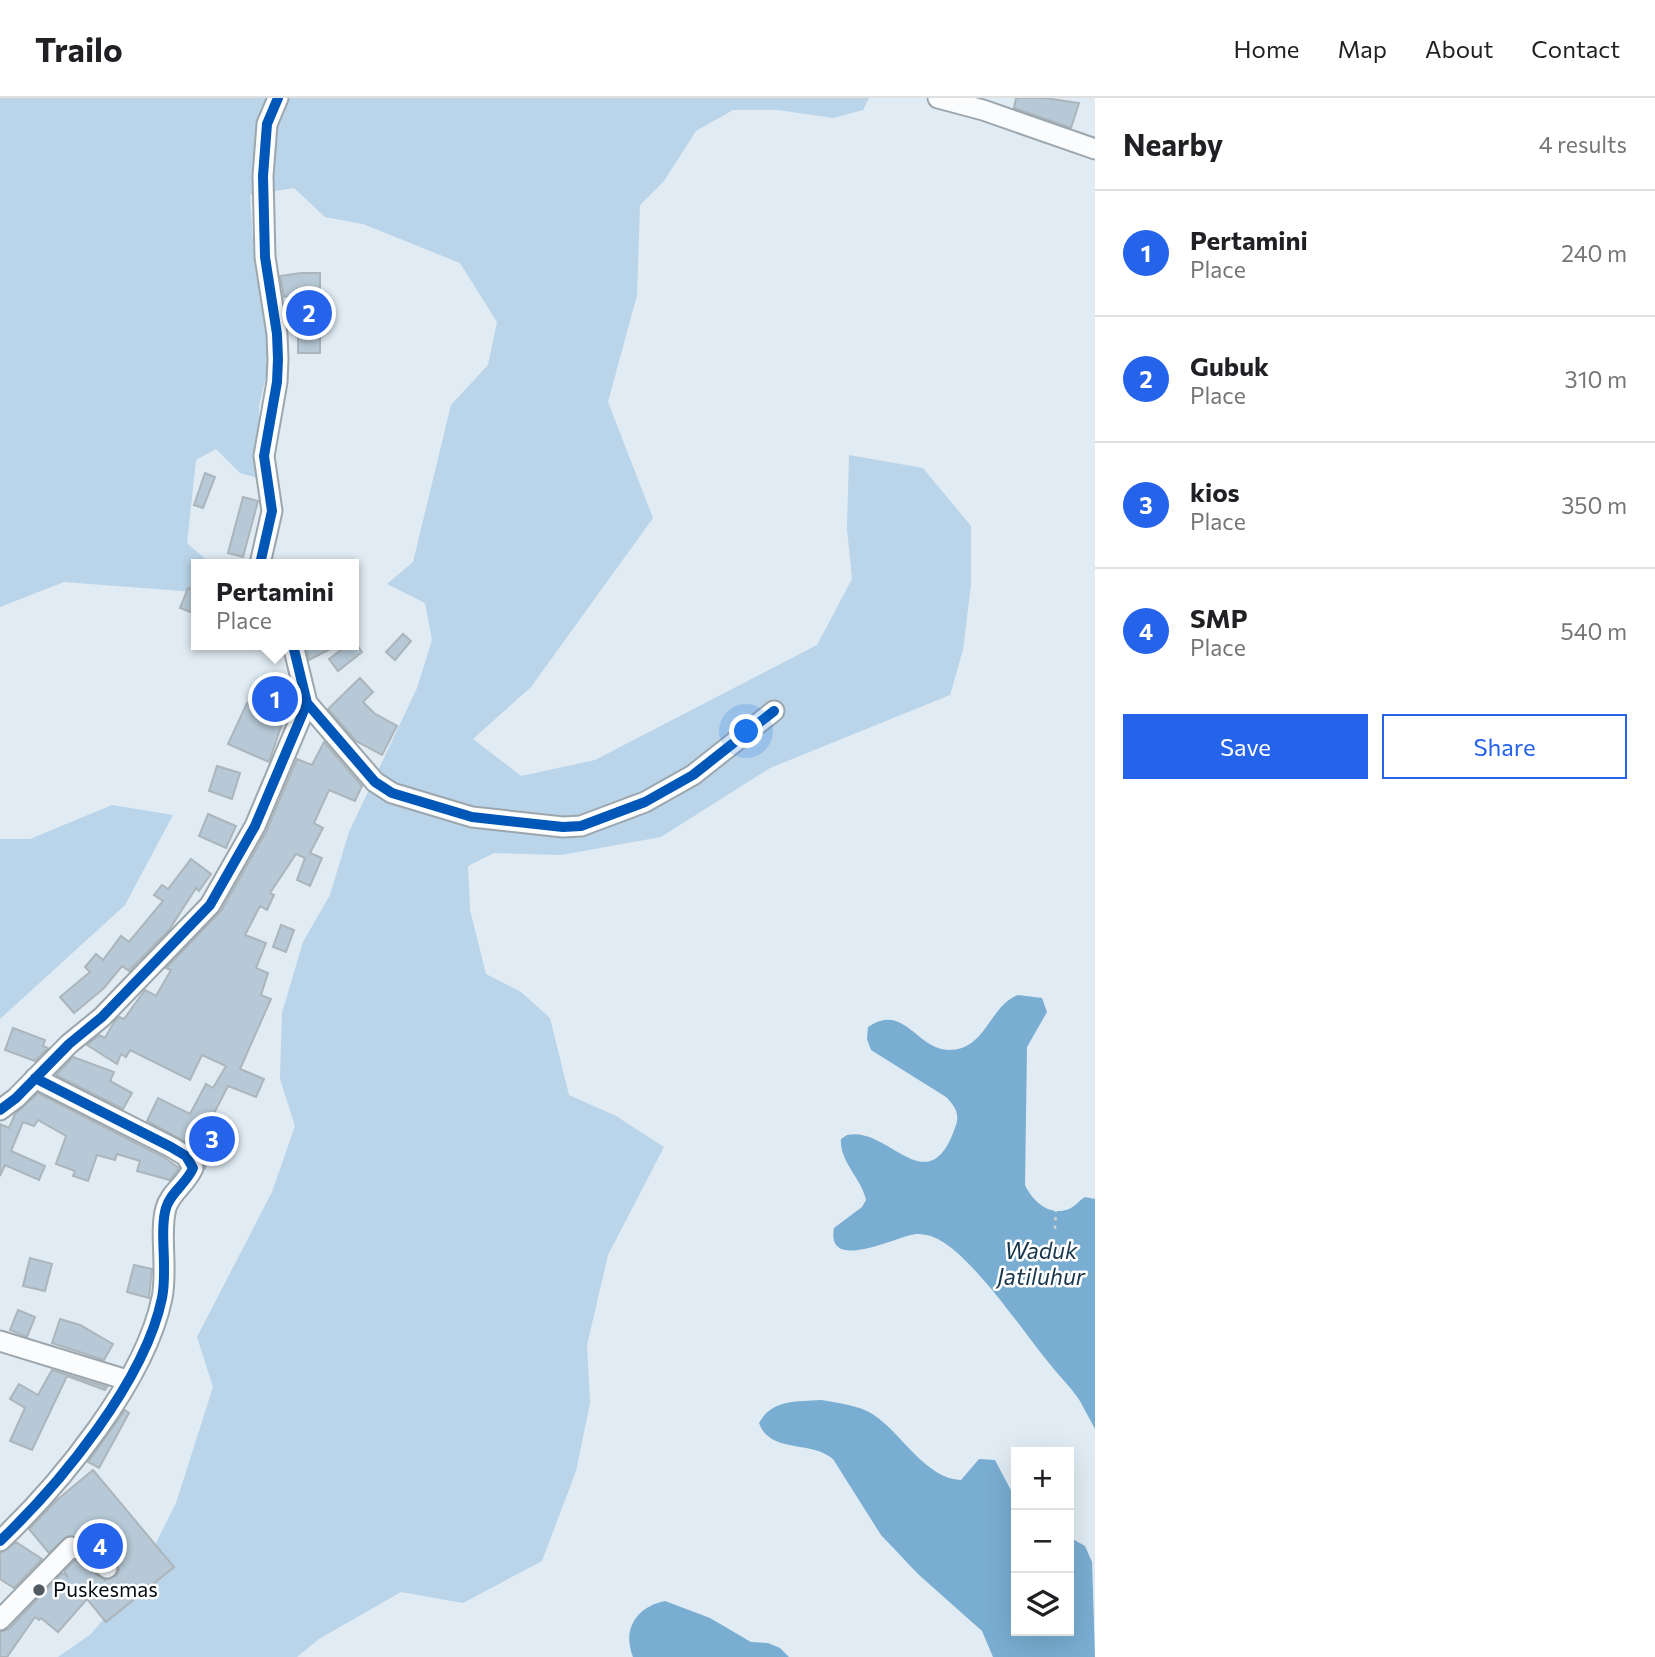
<!DOCTYPE html>
<meta charset="utf-8">
<style>
body{margin:0;font-family:Commissioner,sans-serif;background:#f6f6f6;color:#202124}
.controls{position:absolute;right:21px;bottom:21px;display:grid;overflow:hidden;border-radius:0px;box-shadow:0 7px 28px #0002}
.controls button{width:63px;height:63px;display:grid;place-items:center;padding:0;border:0;border-bottom:2px solid #e0e0e0;background:#fff;color:#202124;font:35px sans-serif}
.you{position:absolute;left:747px;top:634px;width:24px;height:24px;margin:-18px;border:5px solid #fff;border-radius:50%;background:#1a73e8;box-shadow:0 0 0 10px #1a73e833}
.badge{display:grid;place-items:center;width:46px;height:46px;border-radius:50%;background:#2563eb;color:#fff;font-size:23px;font-weight:700}
.pin{position:absolute;translate:-50% -50%;border:4px solid #fff;box-shadow:0 2px 7px #0006}
.popup{position:absolute;left:191px;top:461px;width:168px;height:91px;box-sizing:border-box;display:grid;place-content:center;border-radius:0px;background:#fff;filter:drop-shadow(0 2px 5px #0005);font-size:23px;white-space:nowrap;color:#757577}
.popup b{font-size:26px;color:#202124}
.popup::after{content:'';position:absolute;left:50%;top:100%;margin-left:-14px;border:14px solid transparent;border-top-color:#fff}
.list{margin:0;padding:0;list-style:none}
h2{display:flex;justify-content:space-between;align-items:center;height:91px;margin:0;padding:0 28px;font-size:30px}
h2 small{font-size:23px;font-weight:400;color:#757577}
.list li{display:grid;grid-template-columns:46px 1fr auto;gap:21px;align-items:center;box-sizing:border-box;height:126px;padding:0 28px;border-top:2px solid #e0e0e0}
.list b{display:block;font-size:26px;white-space:nowrap}
.list p{margin:0;font-size:23px;white-space:nowrap;color:#757577}
.list em{font-size:23px;font-style:normal;color:#757577}
.actions{display:flex;gap:14px;padding:21px 28px}
.actions a{flex:1;padding:16px 0;border:2px solid #2563eb;border-radius:0px;text-align:center;font-size:24px;color:#2563eb}
.actions .main{background:#2563eb;color:#fff}
.icon{flex:none;width:38px;height:38px;fill:none;stroke:currentColor;stroke-width:2;stroke-linecap:round;stroke-linejoin:round}
.map{position:relative;flex:none;width:1095px;height:1559px;overflow:hidden}
header{display:flex;align-items:center;gap:42px;box-sizing:border-box;height:98px;padding:0 35px;background:#fff;border-bottom:2px solid #e0e0e0}
header strong{font-size:33px}
nav{display:flex;gap:38px;margin-inline-start:auto;font-size:24px}
main{display:flex}
aside{flex:1;background:#fff}
.map>svg:first-child{display:block}
.green{fill:#bad4e9}
.water{fill:#79add1}
.building{fill:#b7c9d6;stroke:#abb5bb;stroke-width:2}
.lines{fill:none;stroke-linecap:round;stroke-linejoin:round}
.minor-casing{stroke:#9ca6ad;stroke-width:23}
.path{stroke:#ccd0d3;stroke-width:2.5;stroke-dasharray:3.5 5;stroke-linecap:butt}
.minor{stroke:#fafcfd;stroke-width:19}
.cycleway-casing{stroke:#fff;stroke-width:15}
.cycleway{stroke:#0057b8;stroke-width:10}
.poi-dot{fill:#525b61;stroke:#fff;stroke-width:2.5}
.labels{text-anchor:middle;stroke-width:5;stroke-linejoin:round;paint-order:stroke}
.poi-label{font-size:21px;fill:#050d13;stroke:#fff;text-anchor:start}
.water-label{font-size:23px;font-style:italic;fill:#17364b;stroke:#fff}
</style>
<header>
<strong>Trailo</strong>
<nav><a>Home</a><a>Map</a><a>About</a><a>Contact</a></nav>
</header>
<main>
<div class="map">
<svg width="1095" height="1559" viewBox="0 0 1095 1559">
<rect width="100%" height="100%" fill="#e0ebf3"/>
<path class="green" d="M0,0H869L863,12L833,20L778,12H733L696,33L664,83L640,107L637,197L608,304L653,420L531,589L473,641L521,678L595,662L817,547L852,481L847,431L849,357L923,370L971,428V486L963,552L950,597L770,670L661,739L561,757L494,755L468,768L470,812L486,876L521,894L550,920L569,997L616,1018L664,1049L608,1157L587,1247L590,1305L576,1373L542,1463L463,1505L401,1494L319,1541L297,1559H58L91,1536L139,1479L176,1405L213,1289L197,1239L272,1094L295,1028L280,981L282,915L303,844L330,797L349,734L417,590L432,542L425,505L387,486L413,464L451,307L488,267L497,224L460,165L363,126L325,119L294,90L250,97L254,159L267,224L268,271L259,308V380L240,375L216,351L196,362L187,445L211,466H196V494L64,484L0,509Z
M112,707L173,717L125,807L0,921V741H30Z"/>
<path class="water" d="M1018,897L1042,900L1047,914L1027,949L1025,1087C1033,1104 1051,1120 1071,1110C1076,1107 1080,1102 1085,1099L1095,1101V1331C1090,1322 1085,1312 1080,1303C1071,1289 1059,1278 1049,1265C1024,1235 968,1151 933,1139C929,1137 922,1136 917,1136C901,1136 825,1177 834,1130L862,1109L866,1102C862,1081 839,1063 841,1041L847,1037C889,1027 929,1109 956,1027C960,1015 954,1007 946,999L871,952L867,941L868,929C904,904 916,951 949,952C986,952 989,908 1018,897Z
M821,1302C838,1305 859,1307 874,1317C901,1335 926,1381 961,1382L979,1361L995,1362L1016,1402V1533H1069V1439L1085,1448L1092,1464L1095,1559H993L982,1533L918,1476L881,1437L833,1361C810,1342 770,1356 759,1325C772,1301 796,1304 821,1302Z
M665,1503L710,1520L751,1544L768,1545L780,1550L789,1559H633C622,1532 636,1509 665,1503Z"/>
<path class="building" d="M1016,0H1045L1079,5L1071,30L1014,10Z
M301,175H320V255H298V197L284,199L280,178Z
M205,375L215,379L203,410L194,407Z
M243,399L258,403L243,459L228,455Z
M188,490L196,493V516L180,510Z
M403,536L411,543L395,562L386,554Z
M354,543L362,554L338,573L329,561L348,547H354Z
M306,547H338L309,562Z
M360,580L373,594L363,604L374,615L397,628L382,657L356,643L328,611Z
M265,588L291,599L269,664L228,646L247,605L256,609Z
M324,644L362,688L355,703L329,692L314,725L323,730L310,755L322,760L310,788L297,782L305,760L296,756L270,795L274,797L267,812L260,808L245,837L266,845L256,870L268,875L261,897L271,901L240,971L264,981L256,999L228,988L209,1025L223,1031L205,1070L193,1048L147,1023L158,1000L190,1016L206,986L213,990L226,968L202,957L190,982L130,952L126,959L121,956L117,966L87,947L99,937L105,940L114,924L119,919L124,921L145,892L156,898L171,872L166,870L221,813L266,734L297,661L312,667Z
M217,668L240,675L232,701L209,693Z
M208,716L236,728L226,750L199,738Z
M191,761L211,776L199,793L196,790L169,832L129,873L122,868L104,890L74,915L60,899L90,874L85,869L96,856L103,862L121,838L129,844L163,803L154,797L162,787L168,791Z
M281,827L294,832L286,854L273,849Z
M13,930L45,942L43,948L48,950L35,963L5,952Z
M73,959L114,974L110,983L132,995L123,1011L56,977Z
M38,995L165,1060L179,1070L170,1082L137,1073L140,1063L117,1056L115,1062L97,1057L88,1083L73,1078L75,1073L56,1066L66,1038L38,1022L34,1028L23,1024L11,1053L45,1068L39,1082L5,1067L0,1078V1026L9,1030L15,1016Z
M30,1160L52,1166L45,1193L23,1188Z
M134,1167L152,1171L149,1200L127,1194Z
M18,1212L35,1219L27,1239L10,1232Z
M60,1221L80,1227L113,1246L104,1262L52,1245Z
M52,1272L107,1289L105,1292L67,1278L32,1352L10,1343L25,1310L10,1301L19,1286L38,1297Z
M125,1312L129,1315L99,1370L88,1364Z
M93,1372L174,1469L106,1524L87,1501L58,1534L41,1520L39,1522L35,1519L7,1559H0V1534L9,1531L62,1475L68,1479L64,1473L75,1462L105,1482L117,1477L119,1471L115,1461L89,1441L67,1438L49,1455L29,1431L57,1402Z
M16,1444L42,1461L14,1490L0,1481V1455Z"/>
<g class="lines">
<defs>
<path id="minor" d="M938,0L983,12L1095,51
M260,466L272,413L264,358L277,284L278,261L277,236L265,159L263,78L267,26L278,0
M307,605L375,684L392,695L472,719L563,729L581,728L645,704L693,677L774,613
M0,1012L16,1000L69,946L102,919L210,807L255,728L307,605L293,547
M0,1243L127,1282
M0,1443C60,1386 145,1283 162,1200C168,1171 159,1134 166,1110C170,1095 187,1085 193,1070L186,1058L171,1049L35,980
M0,1522L71,1449L82,1451L107,1470"/>
</defs>
<use href="#minor" class="minor-casing"/>
<path class="path" d="M1055,1131L1056,1113"/>
<use href="#minor" class="minor"/>
<defs>
<path id="cycleway" d="M260,466L272,413L264,358L277,284L278,261L277,236L265,159L263,78L267,26L278,0
M307,605L375,684L392,695L472,719L563,729L581,728L645,704L693,677L774,613
M0,1012L16,1000L69,946L102,919L210,807L255,728L307,605L293,547
M0,1443C60,1386 145,1283 162,1200C168,1171 159,1134 166,1110C170,1095 187,1085 193,1070L186,1058L171,1049L35,980"/>
</defs>
<use href="#cycleway" class="cycleway-casing"/>
<use href="#cycleway" class="cycleway"/>
</g>
<circle class="poi-dot" cx="39" cy="1492" r="7"/>
<g class="labels">
<g class="poi-label">
<text x="53" y="1499">Puskesmas</text>
</g>
<g class="water-label">
<text x="1041" y="1161">Waduk<tspan x="1041" dy="26">Jatiluhur</tspan></text>
</g>
</g>
</svg>
<div class="controls">
<button>+</button>
<button>−</button>
<button><svg class="icon" aria-label="layers" viewBox="0 0 24 24"><path d="M12 4l9 5-9 5-9-5zM3 14l9 5 9-5"/></svg></button>
</div>
<div class="you"></div>
<div class="pin badge" style="left:275px;top:601px">1</div>
<div class="popup"><b>Pertamini</b>Place</div>
<div class="pin badge" style="left:309px;top:215px">2</div>
<div class="pin badge" style="left:212px;top:1041px">3</div>
<div class="pin badge" style="left:100px;top:1448px">4</div>
</div>
<aside>
<h2>Nearby<small>4 results</small></h2>
<ul class="list">
<li><span class="badge">1</span><div><b>Pertamini</b><p>Place</p></div><em>240 m</em></li>
<li><span class="badge">2</span><div><b>Gubuk</b><p>Place</p></div><em>310 m</em></li>
<li><span class="badge">3</span><div><b>kios</b><p>Place</p></div><em>350 m</em></li>
<li><span class="badge">4</span><div><b>SMP</b><p>Place</p></div><em>540 m</em></li>
</ul>
<div class="actions"><a class="main">Save</a><a>Share</a></div>
</aside>
</main>
